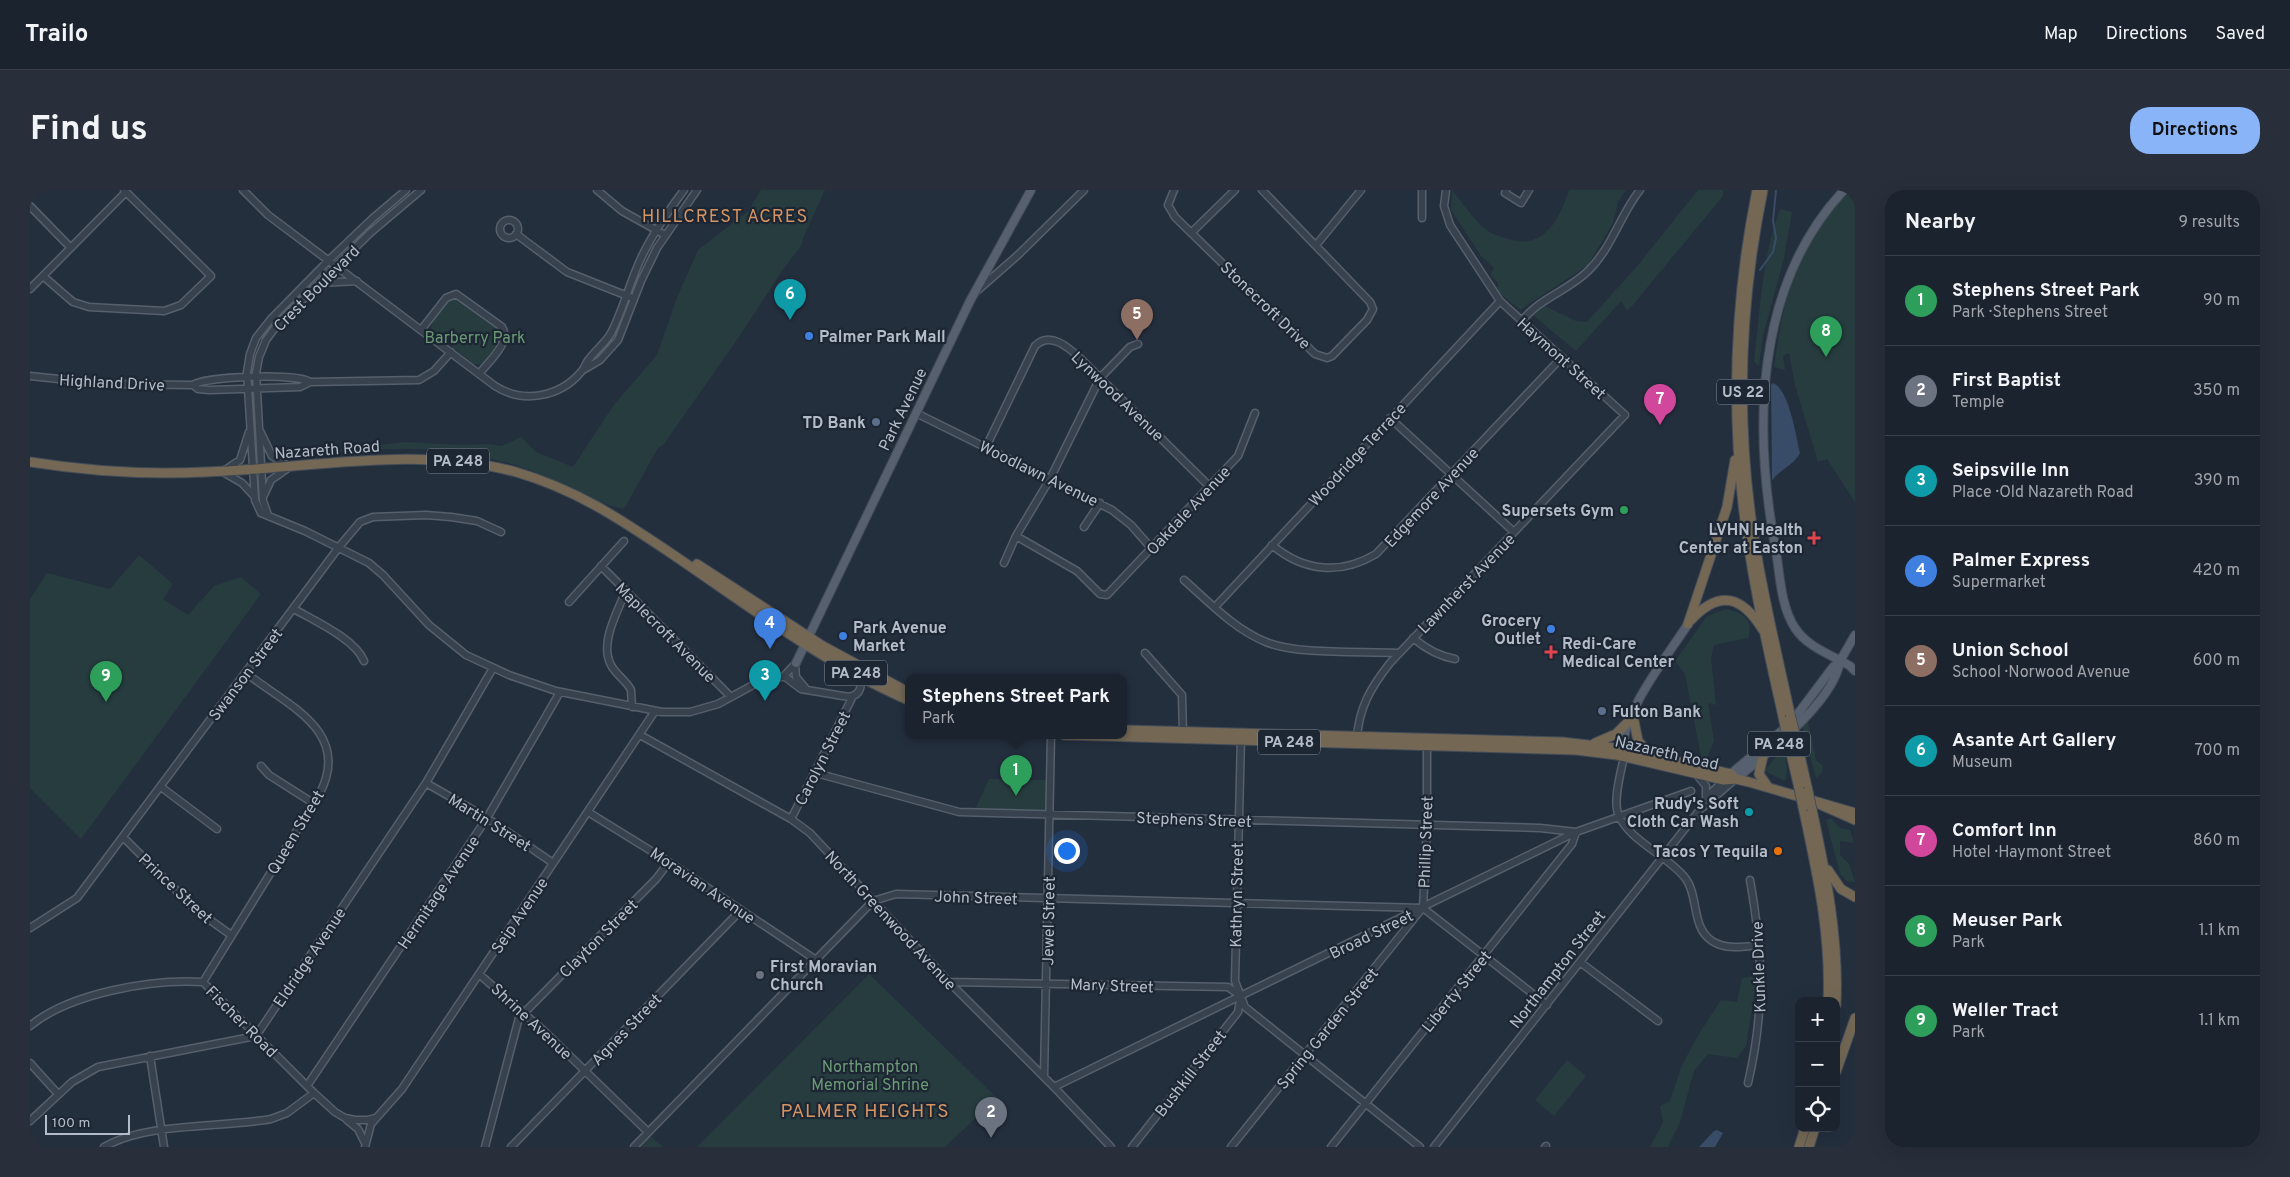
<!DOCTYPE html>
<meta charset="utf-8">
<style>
body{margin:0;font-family:Overpass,sans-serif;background:#282f3a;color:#f1f3f6}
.controls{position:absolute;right:15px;bottom:15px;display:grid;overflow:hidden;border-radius:10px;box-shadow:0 5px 20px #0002}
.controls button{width:45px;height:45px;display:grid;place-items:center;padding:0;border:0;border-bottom:1px solid #39404a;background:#1b232e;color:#f1f3f6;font:25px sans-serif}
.scale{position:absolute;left:15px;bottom:12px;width:85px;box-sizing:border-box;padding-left:5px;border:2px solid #b4bcc9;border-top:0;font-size:14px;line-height:18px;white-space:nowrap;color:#b4bcc9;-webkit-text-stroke:4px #1d2633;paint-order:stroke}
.you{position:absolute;left:1036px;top:660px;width:18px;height:18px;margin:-12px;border:4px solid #fff;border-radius:50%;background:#1a73e8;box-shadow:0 0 0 8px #1a73e833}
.badge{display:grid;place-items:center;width:32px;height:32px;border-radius:50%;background:#8ab4f8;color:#fff;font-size:16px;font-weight:700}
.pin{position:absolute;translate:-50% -41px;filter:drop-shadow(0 1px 2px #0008)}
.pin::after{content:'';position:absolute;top:26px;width:18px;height:15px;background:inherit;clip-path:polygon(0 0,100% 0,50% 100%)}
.popup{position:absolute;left:875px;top:484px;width:222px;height:65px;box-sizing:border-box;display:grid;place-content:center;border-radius:10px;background:#1b232e;filter:drop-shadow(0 1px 4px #0005);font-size:16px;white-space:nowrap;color:#a0a4aa}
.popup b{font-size:19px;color:#f1f3f6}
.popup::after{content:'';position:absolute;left:50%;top:100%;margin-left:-10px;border:10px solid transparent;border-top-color:#1b232e}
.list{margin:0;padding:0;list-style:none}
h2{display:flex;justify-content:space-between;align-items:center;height:65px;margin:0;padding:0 20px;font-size:21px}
h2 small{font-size:16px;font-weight:400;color:#a0a4aa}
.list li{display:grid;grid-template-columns:32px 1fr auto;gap:15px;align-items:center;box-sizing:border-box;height:90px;padding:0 20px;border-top:1px solid #39404a}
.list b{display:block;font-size:19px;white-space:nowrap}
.list p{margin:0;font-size:16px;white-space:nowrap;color:#a0a4aa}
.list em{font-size:16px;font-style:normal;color:#a0a4aa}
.icon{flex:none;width:28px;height:28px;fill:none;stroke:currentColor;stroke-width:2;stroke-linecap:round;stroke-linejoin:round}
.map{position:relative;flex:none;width:1825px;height:957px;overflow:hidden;border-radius:20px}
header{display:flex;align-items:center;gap:30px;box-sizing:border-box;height:70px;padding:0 25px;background:#1b232e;border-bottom:1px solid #39404a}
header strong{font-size:24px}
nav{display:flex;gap:28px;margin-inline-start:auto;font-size:18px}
.intro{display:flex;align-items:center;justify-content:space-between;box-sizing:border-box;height:120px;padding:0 30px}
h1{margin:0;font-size:35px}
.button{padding:12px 22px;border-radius:20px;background:#8ab4f8;color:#111;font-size:18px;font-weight:700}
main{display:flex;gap:30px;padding:0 30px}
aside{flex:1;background:#1b232e;border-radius:20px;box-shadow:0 5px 20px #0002}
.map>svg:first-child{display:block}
.green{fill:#263c3f}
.water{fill:#394c67}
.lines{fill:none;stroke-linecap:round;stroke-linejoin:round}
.stream{stroke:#394c67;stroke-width:2}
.minor-casing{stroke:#565f6c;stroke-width:9}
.major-casing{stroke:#414a57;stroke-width:10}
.highway-casing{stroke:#434c59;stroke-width:11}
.minor{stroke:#38414e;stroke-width:6}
.major{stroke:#56606e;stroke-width:8}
.highway{stroke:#746855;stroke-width:9}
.highway-bridge-casing{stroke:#434c59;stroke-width:11;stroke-linecap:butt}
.highway-bridge{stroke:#746855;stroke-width:9}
.shop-dot{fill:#3f7fe0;stroke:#1d2633;stroke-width:2}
.service-dot{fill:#5c6f8a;stroke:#1d2633;stroke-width:2}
.leisure-dot{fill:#2e9e5b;stroke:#1d2633;stroke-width:2}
.health-dot{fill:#e0444e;stroke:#1d2633;stroke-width:2}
.culture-dot{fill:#0f9aa8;stroke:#1d2633;stroke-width:2}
.food-dot{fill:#e8710a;stroke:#1d2633;stroke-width:2}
.worship-dot{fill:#6b7280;stroke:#1d2633;stroke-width:2}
.labels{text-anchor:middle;stroke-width:4.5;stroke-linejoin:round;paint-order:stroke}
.shield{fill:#1d2633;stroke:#878f9c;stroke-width:1}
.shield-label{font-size:15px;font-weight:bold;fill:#b4bcc9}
.street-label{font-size:16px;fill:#b4bcc9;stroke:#1d2633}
.poi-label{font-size:16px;font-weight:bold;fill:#b4bcc9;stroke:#1d2633;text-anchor:end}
.park-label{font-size:16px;fill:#6b9a76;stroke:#1d2633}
.neighbourhood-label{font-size:18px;letter-spacing:1px;fill:#d59563;stroke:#1d2633}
.quarter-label{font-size:19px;letter-spacing:1px;fill:#d59563;stroke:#1d2633}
</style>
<header>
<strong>Trailo</strong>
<nav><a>Map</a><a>Directions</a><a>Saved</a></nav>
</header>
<div class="intro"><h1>Find us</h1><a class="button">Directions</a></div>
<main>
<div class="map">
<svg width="1825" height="957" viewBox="0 0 1825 957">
<rect width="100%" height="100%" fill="#242f3e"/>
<path class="green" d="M731,0H795L773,48L771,56L754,78L709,147L634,254L628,258L594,319C568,314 544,299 520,288C503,281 484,274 466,270C401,252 340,260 273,264L376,252L431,255L459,254L472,256L491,247L506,262L543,277L583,216L627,165L648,105L668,60L718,21Z
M1422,0C1431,11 1447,34 1458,41C1461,44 1468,45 1472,47C1512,63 1528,33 1539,0H1596L1588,12L1583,33L1558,75L1490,120L1468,102V93L1460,85L1464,78L1451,66L1421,20Z
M1668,0H1693V6L1602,116L1597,121L1591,111L1546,161L1503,125L1515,116L1546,131L1557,132L1608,75Z
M1818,0H1825V312L1797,269L1788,272L1765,195L1759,163L1753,166L1755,180L1744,177C1754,102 1767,58 1818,0Z
M1750,19L1762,22L1754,68L1733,146L1729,176L1724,172C1730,121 1732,67 1750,19Z
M427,107L470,140C474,151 459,168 451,174H443L401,139L402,131L419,109Z
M109,365L143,394L133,409L158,425L184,396L211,387L231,404L51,649L0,598V409L17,383L80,399Z
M1695,419C1711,421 1725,430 1718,448L1684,455L1681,468L1686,515L1678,513L1684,551L1677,568L1671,566L1655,484L1645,471L1677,426Z
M1778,531L1786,570L1793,576L1792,583L1786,588L1772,536Z
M1750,562H1755L1757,581L1755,591L1737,582L1736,579Z
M959,589L1021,590V625L944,622Z
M1801,628L1810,638L1820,640L1824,653L1810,651V665L1819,674L1825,692H1818L1810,684L1796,630Z
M839,784L967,908L915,957H667Z
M1723,786L1726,794L1716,856L1707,868L1678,864L1664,881L1650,932L1638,957H1620L1633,932L1630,916L1640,911L1652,875L1670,842L1691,810L1707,812L1712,788Z
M1537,870L1556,886L1524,926L1505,910Z
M620,946L633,957H610Z"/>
<path class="water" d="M1743,193C1759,199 1766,246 1770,263C1764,275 1749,280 1742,291L1741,195Z
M1687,940L1693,943L1685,957H1669L1684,941Z"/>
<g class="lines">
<path class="stream" d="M1730,80L1743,62L1746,48L1743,31L1746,0"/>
<defs>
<path id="minor" d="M213,0L238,25L465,196C493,214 530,207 551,182C554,179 555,175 557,172C564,161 575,154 581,143C594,118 600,90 613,64C624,42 639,20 654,0
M376,0L342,29L299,70L241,129L226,148L220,164L217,182L225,310L231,323L275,341L339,373L353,385L399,435L436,465L479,485L526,501L632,522H660L688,514L736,488L753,487L766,473
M567,0L592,21L635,45
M1144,0L1138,15L1145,27L1285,164L1297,168L1302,166L1337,130L1343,119L1340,112L1232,0
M1392,0V28
M1476,0L1475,3L1491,13L1499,0
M0,16L40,57
M470 39a9 9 0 1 1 18 0a9 9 0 1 1-18 0Z
M1161,43L1205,0
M486,44L537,82L600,107
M1287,54L1331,0
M13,86L43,112L59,117L134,121L151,115L181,86L94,0
M290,93L327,91
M0,99L96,2
M948,100L988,65L1054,0
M1491,132C1509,108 1538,101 1558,81C1582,58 1590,25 1610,0
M391,140L416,108L426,104L472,137C482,152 458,172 449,184
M553,180L570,170L588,150L611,91L627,58L667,0
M0,186L76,194L163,195L168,199L180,200L270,197L280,192
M163,195C175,186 269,183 280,192L389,190L404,181L421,162
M886,223L1082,320L1101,335L1122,359
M1360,228L1484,342
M230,241L242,266L258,276
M956,257L1005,156C1020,141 1038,157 1050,168L1180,297
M195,280L210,270L219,242
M193,282L212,293L224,306
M234,305L241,290L258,278
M238,325L233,311L226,183L229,167L236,150L248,134L340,43L391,0
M1054,337L1070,313
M986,346L1047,381L1070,404L1077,405L1208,266L1225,223
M1242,355C1274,382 1311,385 1346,364L1532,167
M974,373L986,346L1020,289L1070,188L1100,157L1108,154
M571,376L701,507
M1154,390C1179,412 1204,439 1236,452C1268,465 1331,461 1368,463
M596,400C588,421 569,453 581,475C586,485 596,490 601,500L602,517
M539,412L594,351
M1185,417L1470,111
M264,419C285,431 325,449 334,471
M1383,448C1396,459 1408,466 1425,469
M1115,463L1152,505L1153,545
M765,475L766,487L776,499
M754,486L771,499L819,507C831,505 833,495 828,486
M610,545L761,629L780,643L919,792L1024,897L1081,957
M1211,547L1205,791L1215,817L1390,957
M1327,550C1328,519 1341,497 1360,473L1595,225L1470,111L1420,35L1414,16L1416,0
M1594,567C1591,581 1583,610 1588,623C1597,650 1639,666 1656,689C1669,707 1661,737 1682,751C1696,760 1714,757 1730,755
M231,576L239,585L283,613
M786,583L929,622L1510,638L1546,642L1542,654L1301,957
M1667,585L1676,596V608
M396,593L457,628L523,673
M131,597L187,639
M1673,617L1705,589
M558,622L639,672L786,770
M761,629L823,506
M93,647L166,720L201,745
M1393,718L1397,635V552
M1393,718L1517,815
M0,738L47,708L309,357L330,332L343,327L396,325L421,327L447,331L471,342
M1550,772L1628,831
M449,784L514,841L618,942
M173,792L290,603C322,540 256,515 216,483
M919,792L1198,797L1208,804
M494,823L626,689L639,672
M0,836C40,803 121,789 173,792L284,903L305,922L315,928L325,930H338L345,928
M120,866L134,957
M0,873L28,904
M1014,886L1021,545
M1718,893C1735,820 1733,764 1720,690
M277,896L457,628L530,502
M1024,897L1546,642L1661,601
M317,930L328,939L335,953
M0,931L42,892L68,877L226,846L396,593L463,478
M74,957C117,932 191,938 241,929L257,923L284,903
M335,957L341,934L372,899L625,521
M455,957L491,820
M481,957L711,720
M604,957L843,711L866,704L1393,718
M1102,957L1208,822L1210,810
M1201,957L1390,721
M1404,957L1672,617L1676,608L1694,590
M1515,957L1516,956"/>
<path id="major" d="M1814,0C1724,96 1723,240 1746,361C1750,386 1751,417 1765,438C1777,457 1802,465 1820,476L1825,481
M766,473L940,111L1001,0
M1593,565C1589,525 1637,467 1658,434
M1697,587L1761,533L1803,477L1810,471L1825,445
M1706,589C1737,563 1804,512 1810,471"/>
<path id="highway" d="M1727,0C1706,103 1701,209 1713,314C1721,387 1738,459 1754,531
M1733,0C1710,112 1706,229 1723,342C1732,403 1747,463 1760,524
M0,272C57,281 117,285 175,282C278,279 385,255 486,282C548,300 593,331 645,366C720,417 795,474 878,510
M667,374L793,456L878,502
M1661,430C1690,399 1712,406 1733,440
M1658,434L1697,317L1705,270
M1604,531L1608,551L1621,565
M1094,540L1532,552L1593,559
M1765,544L1778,601
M1034,545L1546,560L1587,565L1694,590L1706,589L1719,592L1825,623
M1758,551L1769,598
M1565,553L1586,544L1600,530
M1597,560L1701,584L1706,589
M1733,566L1729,584L1738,597
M1791,615L1825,630
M1773,617C1787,682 1801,744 1798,811
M1782,620C1796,685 1809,748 1806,815
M1798,680L1811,699L1825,707
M1806,882L1825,828
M1769,957L1775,938
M1779,957L1785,938"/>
</defs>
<use href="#minor" class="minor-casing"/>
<use href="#major" class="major-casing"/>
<use href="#highway" class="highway-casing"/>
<use href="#minor" class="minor"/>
<use href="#major" class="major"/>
<use href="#highway" class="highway"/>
<defs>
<path id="highway-bridge" d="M1760,524L1765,544
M1754,531L1758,551
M1769,598L1773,617
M1778,601L1782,620"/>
</defs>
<use href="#highway-bridge" class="highway-bridge-casing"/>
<use href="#highway-bridge" class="highway-bridge"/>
</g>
<g class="shop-dot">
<circle cx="779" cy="146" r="5"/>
<circle cx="1521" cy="439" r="5"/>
<circle cx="813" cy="446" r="5"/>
</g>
<g class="service-dot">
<circle cx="846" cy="232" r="5"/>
<circle cx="1572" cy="521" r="5"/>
</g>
<circle class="leisure-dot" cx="1594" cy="320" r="5"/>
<g class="health-dot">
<path d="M1781.5 340.5h5v5h5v5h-5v5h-5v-5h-5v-5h5z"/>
<path d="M1518.5 454.5h5v5h5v5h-5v5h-5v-5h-5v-5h5z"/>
</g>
<circle class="culture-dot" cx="1719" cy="622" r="5"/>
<circle class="food-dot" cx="1748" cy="661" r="5"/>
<circle class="worship-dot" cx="730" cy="785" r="5"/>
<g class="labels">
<g class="shield">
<rect x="1687" y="189.5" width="52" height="25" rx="4"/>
<rect x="397" y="258.5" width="62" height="25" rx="4"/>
<rect x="795" y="470.5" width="62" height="25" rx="4"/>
<rect x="1228" y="539.5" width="62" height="25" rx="4"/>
<rect x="1718" y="541.5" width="62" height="25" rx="4"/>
</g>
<g class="shield-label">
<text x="1713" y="207">US 22</text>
<text x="428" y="276">PA 248</text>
<text x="826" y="488">PA 248</text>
<text x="1259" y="557">PA 248</text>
<text x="1749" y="559">PA 248</text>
</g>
<g class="street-label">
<text transform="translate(286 98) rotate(-45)" y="6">Crest Boulevard</text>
<text transform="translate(1236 115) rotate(44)" y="6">Stonecroft Drive</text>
<text transform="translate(1532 168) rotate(42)" y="6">Haymont Street</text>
<text transform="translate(82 192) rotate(3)" y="6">Highland Drive</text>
<text transform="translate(1088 206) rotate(44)" y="6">Lynwood Avenue</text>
<text transform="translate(872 219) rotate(-64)" y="6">Park Avenue</text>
<text transform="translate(297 259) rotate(-4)" y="6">Nazareth Road</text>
<text transform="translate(1327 264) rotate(-47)" y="6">Woodridge Terrace</text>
<text transform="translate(1009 283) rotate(26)" y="6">Woodlawn Avenue</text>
<text transform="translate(1401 307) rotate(-47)" y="6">Edgemore Avenue</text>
<text transform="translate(1158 320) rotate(-47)" y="6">Oakdale Avenue</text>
<text transform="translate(1436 393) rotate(-46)" y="6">Lawnherst Avenue</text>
<text transform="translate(636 442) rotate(45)" y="6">Maplecroft Avenue</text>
<text transform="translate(215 484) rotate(-53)" y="6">Swanson Street</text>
<text transform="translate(1637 562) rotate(13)" y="6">Nazareth Road</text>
<text transform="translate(792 568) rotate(-63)" y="6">Carolyn Street</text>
<text transform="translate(1164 629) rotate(2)" y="6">Stephens Street</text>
<text transform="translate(460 632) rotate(32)" y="6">Martin Street</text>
<text transform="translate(265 642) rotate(-59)" y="6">Queen Street</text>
<text transform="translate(1395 652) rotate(-88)" y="6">Phillip Street</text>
<text transform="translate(673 695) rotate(34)" y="6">Moravian Avenue</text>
<text transform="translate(146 698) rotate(43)" y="6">Prince Street</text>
<text transform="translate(408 702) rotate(-56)" y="6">Hermitage Avenue</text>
<text transform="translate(1206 705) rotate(-89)" y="6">Kathryn Street</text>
<text transform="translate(946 707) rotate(2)" y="6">John Street</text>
<text transform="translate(489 725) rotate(-56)" y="6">Seip Avenue</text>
<text transform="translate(861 730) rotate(47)" y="6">North Greenwood Avenue</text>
<text transform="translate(1018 731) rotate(-89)" y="6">Jewel Street</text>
<text transform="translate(1341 744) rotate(-26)" y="6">Broad Street</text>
<text transform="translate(568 748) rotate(-45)" y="6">Clayton Street</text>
<text transform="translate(279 767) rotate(-56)" y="6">Eldridge Avenue</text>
<text transform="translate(1728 777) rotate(-92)" y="6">Kunkle Drive</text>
<text transform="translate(1527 779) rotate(-52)" y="6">Northampton Street</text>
<text transform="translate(1082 795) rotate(2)" y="6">Mary Street</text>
<text transform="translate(1426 801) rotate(-51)" y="6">Liberty Street</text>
<text transform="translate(212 831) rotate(45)" y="6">Fischer Road</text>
<text transform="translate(502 831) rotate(43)" y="6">Shrine Avenue</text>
<text transform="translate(1297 838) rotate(-51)" y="6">Spring Garden Street</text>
<text transform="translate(596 839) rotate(-46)" y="6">Agnes Street</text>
<text transform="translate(1160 883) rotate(-52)" y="6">Bushkill Street</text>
</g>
<g class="poi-label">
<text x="789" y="152" text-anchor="start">Palmer Park Mall</text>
<text x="836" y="238">TD Bank</text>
<text x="1584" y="326">Supersets Gym</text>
<text x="1773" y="345">LVHN Health<tspan x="1773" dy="18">Center at Easton</tspan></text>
<text x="1511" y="436">Grocery<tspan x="1511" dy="18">Outlet</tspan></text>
<text x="823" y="443" text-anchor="start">Park Avenue<tspan x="823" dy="18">Market</tspan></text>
<text x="1532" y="459" text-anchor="start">Redi-Care<tspan x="1532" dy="18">Medical Center</tspan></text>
<text x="1582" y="527" text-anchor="start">Fulton Bank</text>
<text x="1709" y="619">Rudy's Soft<tspan x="1709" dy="18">Cloth Car Wash</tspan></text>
<text x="1738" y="667">Tacos Y Tequila</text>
<text x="740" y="782" text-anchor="start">First Moravian<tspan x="740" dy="18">Church</tspan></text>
</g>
<g class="park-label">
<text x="445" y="153">Barberry Park</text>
<text x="840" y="882">Northampton<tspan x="840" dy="18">Memorial Shrine</tspan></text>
</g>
<g class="neighbourhood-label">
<text x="695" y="32">HILLCREST ACRES</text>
</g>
<g class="quarter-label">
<text x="835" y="927">PALMER HEIGHTS</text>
</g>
</g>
</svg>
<div class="controls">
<button>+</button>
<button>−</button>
<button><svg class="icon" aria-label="locate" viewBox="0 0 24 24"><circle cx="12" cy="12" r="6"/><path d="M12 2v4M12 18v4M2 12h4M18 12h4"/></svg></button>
</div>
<div class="scale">100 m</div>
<div class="you"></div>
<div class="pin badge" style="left:986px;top:606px;background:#2e9e5b">1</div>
<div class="popup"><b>Stephens Street Park</b>Park</div>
<div class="pin badge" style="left:961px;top:948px;background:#6b7280">2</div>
<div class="pin badge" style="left:735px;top:511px;background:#0f9aa8">3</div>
<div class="pin badge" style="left:740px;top:459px;background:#3f7fe0">4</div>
<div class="pin badge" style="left:1107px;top:150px;background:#8d6e63">5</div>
<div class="pin badge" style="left:760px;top:130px;background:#0f9aa8">6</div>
<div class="pin badge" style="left:1630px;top:235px;background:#d1479c">7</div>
<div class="pin badge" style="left:1796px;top:167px;background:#2e9e5b">8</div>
<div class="pin badge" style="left:76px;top:512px;background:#2e9e5b">9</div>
</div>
<aside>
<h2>Nearby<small>9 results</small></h2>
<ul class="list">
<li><span class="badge" style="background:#2e9e5b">1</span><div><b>Stephens Street Park</b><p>Park · Stephens Street</p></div><em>90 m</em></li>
<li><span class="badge" style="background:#6b7280">2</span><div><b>First Baptist</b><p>Temple</p></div><em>350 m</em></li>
<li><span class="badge" style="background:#0f9aa8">3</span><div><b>Seipsville Inn</b><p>Place · Old Nazareth Road</p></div><em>390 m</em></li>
<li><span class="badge" style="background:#3f7fe0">4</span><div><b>Palmer Express</b><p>Supermarket</p></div><em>420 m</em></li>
<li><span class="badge" style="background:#8d6e63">5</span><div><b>Union School</b><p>School · Norwood Avenue</p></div><em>600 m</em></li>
<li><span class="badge" style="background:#0f9aa8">6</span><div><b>Asante Art Gallery</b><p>Museum</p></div><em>700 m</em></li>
<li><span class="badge" style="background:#d1479c">7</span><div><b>Comfort Inn</b><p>Hotel · Haymont Street</p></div><em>860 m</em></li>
<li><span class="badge" style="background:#2e9e5b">8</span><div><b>Meuser Park</b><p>Park</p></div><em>1.1 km</em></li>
<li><span class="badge" style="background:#2e9e5b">9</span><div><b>Weller Tract</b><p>Park</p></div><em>1.1 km</em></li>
</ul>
</aside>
</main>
